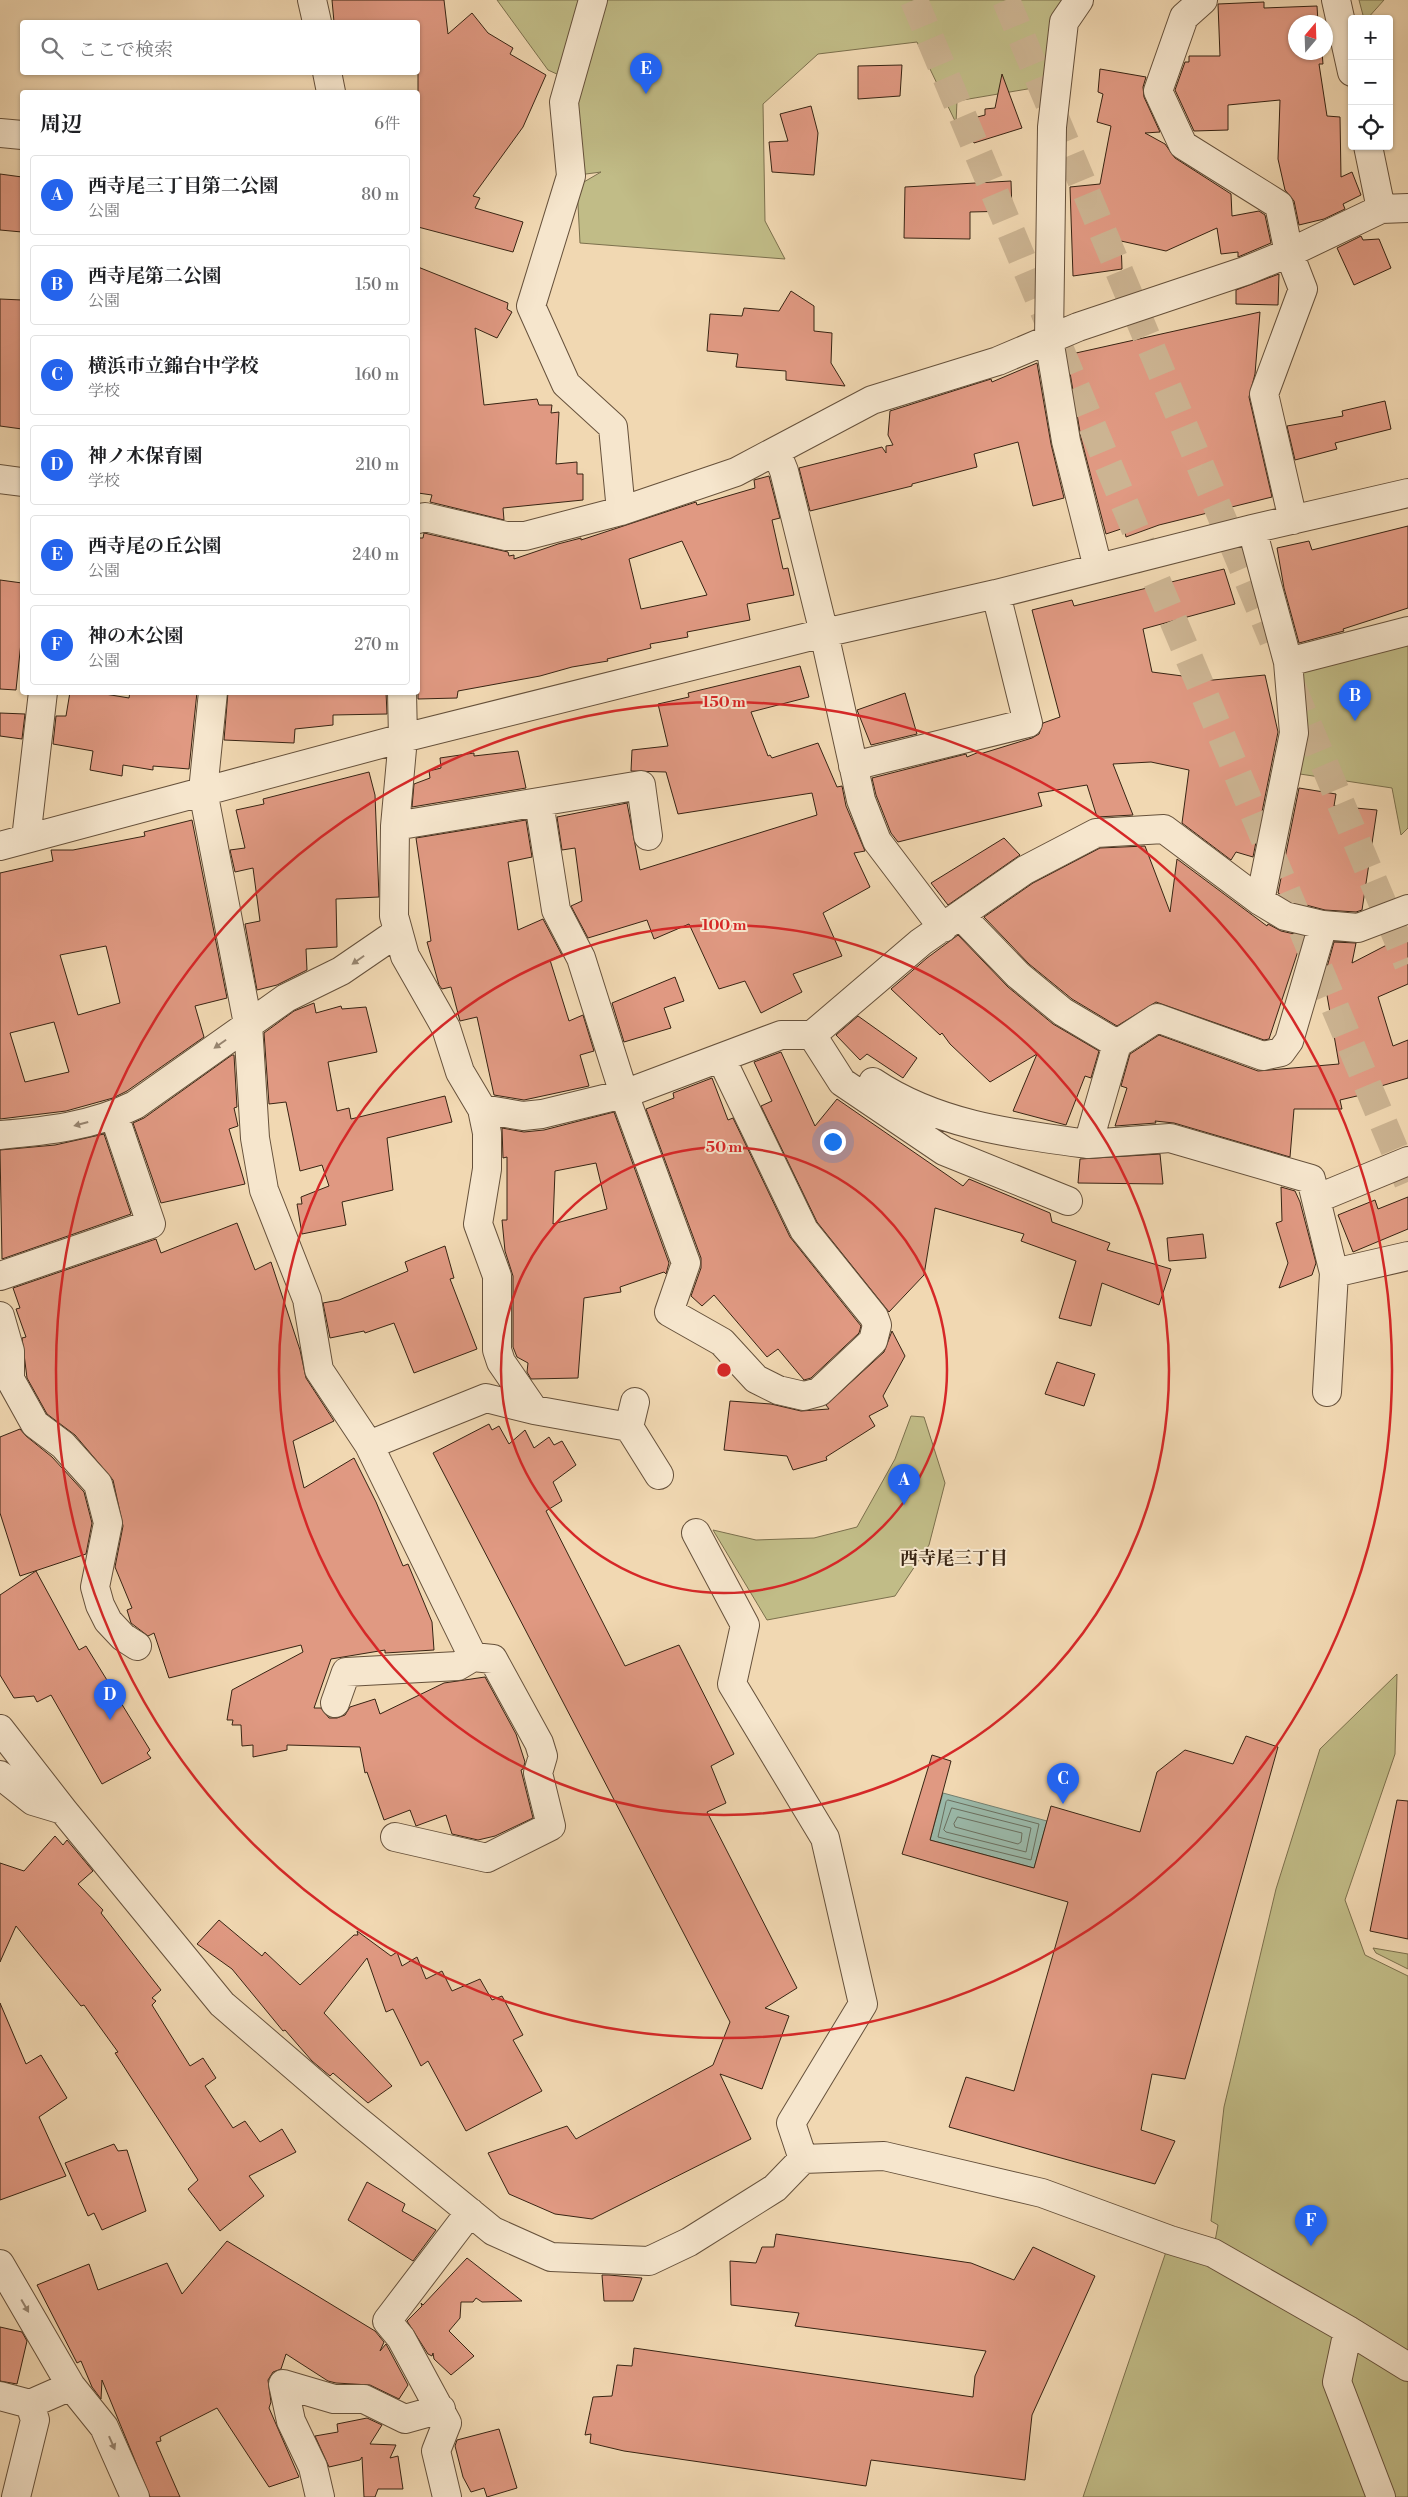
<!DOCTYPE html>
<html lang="ja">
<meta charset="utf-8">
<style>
body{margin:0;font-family:"Libre Bodoni","Noto Serif JP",serif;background:#f6f6f6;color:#202124}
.controls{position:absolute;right:15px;top:15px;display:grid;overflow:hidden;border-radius:5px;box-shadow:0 1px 4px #0004}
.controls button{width:45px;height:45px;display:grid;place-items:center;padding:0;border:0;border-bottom:1px solid #e0e0e0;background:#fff;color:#202124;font:25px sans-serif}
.compass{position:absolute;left:1288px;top:15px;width:45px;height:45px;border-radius:50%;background:#fff;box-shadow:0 1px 4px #0004;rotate:19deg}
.you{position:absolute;left:832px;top:1141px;width:18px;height:18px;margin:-12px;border:4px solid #fff;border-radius:50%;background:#1a73e8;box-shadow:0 0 0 8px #1a73e833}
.badge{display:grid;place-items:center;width:32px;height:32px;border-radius:50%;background:#2563eb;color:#fff;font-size:16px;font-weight:700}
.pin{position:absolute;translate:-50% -41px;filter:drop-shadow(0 1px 2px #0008)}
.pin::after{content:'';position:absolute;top:26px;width:18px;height:15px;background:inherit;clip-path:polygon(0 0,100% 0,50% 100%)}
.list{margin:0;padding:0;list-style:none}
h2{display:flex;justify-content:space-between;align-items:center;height:65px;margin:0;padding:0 20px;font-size:21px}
h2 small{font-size:16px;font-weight:400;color:#757577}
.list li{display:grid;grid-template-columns:32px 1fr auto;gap:15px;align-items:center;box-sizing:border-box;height:80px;margin:0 10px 10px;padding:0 10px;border:1px solid #e0e0e0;border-radius:5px}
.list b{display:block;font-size:19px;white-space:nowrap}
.list p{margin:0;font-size:16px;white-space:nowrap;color:#757577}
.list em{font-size:16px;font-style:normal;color:#757577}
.icon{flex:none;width:28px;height:28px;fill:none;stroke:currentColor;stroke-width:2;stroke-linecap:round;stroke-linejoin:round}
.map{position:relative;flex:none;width:1408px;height:2497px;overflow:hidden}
.search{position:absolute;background:#fff;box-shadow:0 1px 4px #0004;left:20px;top:20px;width:400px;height:55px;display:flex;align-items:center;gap:12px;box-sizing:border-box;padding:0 18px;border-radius:5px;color:#757577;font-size:19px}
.panel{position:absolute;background:#fff;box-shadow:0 1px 4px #0004;left:20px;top:90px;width:400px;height:605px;border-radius:5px}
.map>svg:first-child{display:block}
.green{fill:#c1bc87;stroke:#7c704d}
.water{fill:#9bbaab;stroke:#737e6e}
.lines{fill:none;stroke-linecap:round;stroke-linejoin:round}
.shore{stroke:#6a6f5f;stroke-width:1}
.building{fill:#e09982;stroke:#382413;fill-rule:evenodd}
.highway-tunnel{stroke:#ccb492;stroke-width:28;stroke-dasharray:28 14;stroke-linecap:butt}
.minor-casing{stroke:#66513b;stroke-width:30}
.minor{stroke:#f6e6cd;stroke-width:28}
.oneway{fill:#978570}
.ring{fill:none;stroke:#d62828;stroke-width:2.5}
.labels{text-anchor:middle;stroke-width:4;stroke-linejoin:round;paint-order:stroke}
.neighbourhood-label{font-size:18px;font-weight:bold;fill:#382413;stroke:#f6e6cd}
.centre{fill:#d62828;stroke:#f6e6cd;stroke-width:2.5}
.ring-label{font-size:15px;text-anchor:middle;font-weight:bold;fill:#d62828;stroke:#f6e6cd;stroke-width:4;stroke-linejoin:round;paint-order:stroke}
</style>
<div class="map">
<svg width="1408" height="2497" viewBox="0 0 1408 2497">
<rect width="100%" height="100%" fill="#f1d8b2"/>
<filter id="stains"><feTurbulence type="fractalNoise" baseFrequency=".004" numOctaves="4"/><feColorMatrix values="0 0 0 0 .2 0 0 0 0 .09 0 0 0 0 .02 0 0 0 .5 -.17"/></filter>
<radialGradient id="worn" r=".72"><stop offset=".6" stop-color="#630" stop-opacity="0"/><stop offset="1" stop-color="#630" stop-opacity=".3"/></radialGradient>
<path class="green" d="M497,0H1063L1045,86L957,101L956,123L917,42L818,54L763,104L765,221L785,259L580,243L577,186L601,172L571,176L570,80L548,70Z
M1359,0H1384L1367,19H1364Z
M1408,639V828L1401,835L1392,788L1300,774L1303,669Z
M911,1416L924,1417L945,1483L929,1545L895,1596L767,1620L713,1530L756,1540L814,1538L857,1527L895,1459Z
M1397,1674L1395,1754L1345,1900L1365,1955L1408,1976V2497H1083L1170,2240L1213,2252L1218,2225L1211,2221L1224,2107L1276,1889L1320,1749Z
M1373,1948L1408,1954V1969L1376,1953Z"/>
<path class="water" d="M943,1793L1047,1821L1034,1868L930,1840Z"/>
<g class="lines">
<path class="shore" d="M948,1800L1039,1824L1031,1860L938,1837L946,1802Z
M952,1808L1031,1828L1026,1852L946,1832L944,1830Z
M958,1817L1022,1833L1021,1842L1018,1844L955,1827L954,1824Z"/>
</g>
<path class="building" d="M332,0H444L448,34L472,13L488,33L513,48L510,54L546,75L523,127L473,196L480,198L475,208L523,222L513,252L418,227V22H334Z
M1264,2V8L1317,6L1318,22H1296V52H1322L1323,64H1319L1327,116L1340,117L1341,177L1352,172L1361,195L1343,204L1345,209L1324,219L1299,225L1294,201L1285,190L1278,159L1280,100L1228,105V130L1194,131L1175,90L1185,62H1189V56H1220L1218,4Z
M902,65L900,96L858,99V66Z
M1100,69L1146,77L1143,87L1144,97L1160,132L1145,133L1165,144L1175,158L1231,194L1232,216L1259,211L1265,215L1271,243L1238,257V252L1221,254L1217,228L1166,251L1121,241L1122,269L1073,276L1070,187L1100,184L1111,126L1097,122L1103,94L1098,92Z
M1002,74L1022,128L974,143L966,120L985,115V109L995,108Z
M811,106L818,133L814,175L772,172L769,142L788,141L780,114Z
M0,174L22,177V232L0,230Z
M1011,181L1012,211L970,212V239L904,238L905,187Z
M1361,236L1363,240L1379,239L1391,268L1354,285L1337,248Z
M418,267L508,303L507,309L512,312L497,338L475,328L484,405L537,399L539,405H552L551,413L559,412L556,464L577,462V474H583V500L503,508L504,520L430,502L432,495L418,493Z
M1279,274L1278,305L1236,304V290Z
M791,291L814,306V331L832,333L831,363L845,386L786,380V371L736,367L738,354L707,351L710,314L742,316L744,308L779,311Z
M0,299L22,300V429L0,426Z
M1260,312L1255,374L1249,397L1272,497L1159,525L1126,537L1124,528L1106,534L1081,438L1067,355Z
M1037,363L1051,444L1064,498L1033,506L1018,442L974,454L977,467L912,484V486L810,511L799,468L882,447L886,453V446L893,445L888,435L890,411L991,379L992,382Z
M1385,401L1391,429L1335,443L1337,449L1295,460L1287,426L1343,416L1342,411Z
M769,476L780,518L772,520L783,569L788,568L794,595L747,604L750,620L687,632L688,637L650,644L651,648L607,659L608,661L572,667L540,676L458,691L457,698L418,699V538H423L424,533L508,552L509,556L514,555V559L558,544L581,538V540L696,502L697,505L755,488L754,480ZM682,541L707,595L641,609L629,559Z
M1408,526V608L1343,629L1344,631L1299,643L1284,588L1277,548L1309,541L1312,550Z
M1224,569L1235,604L1143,629L1152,672L1213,680L1265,675L1278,732L1253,857L1236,852L1231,860L1182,823L1189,770L1151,762L1113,764L1133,815L1097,817L1087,785L1038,793L1042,806L898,842L891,833L876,795L872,778L966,754L967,757L979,752L980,754L1032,738L1039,734L1043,723L1060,717L1032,610L1072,600L1074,606Z
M0,580L22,583V633L16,690L0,689Z
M800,666L809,697L751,712L768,756L770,755L772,758L818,743L837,787L842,786L846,806L865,851L854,853L870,887L823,913L842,956L793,974L802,992L761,1013L745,981L719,989L689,924L654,939L647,920L588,938L571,906L582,901L575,848L562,850L557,817L627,803L640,870L817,815L812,793L678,814L666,772L631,771L632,750L668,746L658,704L689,697L688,693Z
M70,692H93L129,698L130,692H197L189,769L153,766V770L123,765L122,776L90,770L93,751L53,744L56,716H66Z
M228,692H386L387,714L333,715V725L295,729L294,743L224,740Z
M905,693L917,734L871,745L857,710Z
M0,713L25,714L22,739L0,736Z
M518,751L526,788L412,807L414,784L430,778L429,771L441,768L440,758L474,753V756Z
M369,772L375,795L379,897L336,899L337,947L306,949L307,970L277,985L257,990L245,924L260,921L253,868L235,872L230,850L245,848L236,810L264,804L263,799Z
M1299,788L1336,794L1334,806L1377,810L1362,910L1356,912L1325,910L1291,901L1278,893Z
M192,820L227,998L195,1006L204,1037L127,1091L113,1098L66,1111L0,1119V873L53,861L51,850H73L145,836L144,832ZM106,946L120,1003L78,1015L60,955ZM54,1022L69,1072L25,1082L10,1033Z
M526,820L532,857L508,862L518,930L543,919L562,955L550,960L569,1021L583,1015L594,1051L580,1055L589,1086L524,1100L494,1095L477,1017L460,1021L451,987L442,989L439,985L427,942L431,941L416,838Z
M1004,838L1020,855L948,905L931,883Z
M1145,846L1170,912L1177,859L1267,926L1268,924L1281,931L1303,936L1269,1039L1264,1040L1156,1002L1117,1026L1072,999L1029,964L984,917L1033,883L1100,848Z
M1408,934V984L1378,997L1393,1046L1408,1040V1078L1381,1086L1382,1090L1340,1100L1342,1109H1294L1290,1157L1174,1123L1155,1121L1156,1123L1115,1126L1127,1088L1121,1086L1130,1054L1159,1035L1258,1071L1339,1064L1324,978L1334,942L1356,943L1352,963Z
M958,935L1008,987L1053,1024L1099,1051L1091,1078L1085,1076L1066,1125L1013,1111L1037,1054L990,1082L950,1044L942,1033L940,1035L891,989L927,958Z
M675,977L684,1001L664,1008L671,1028L624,1042L612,1003Z
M314,1003L316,1013L341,1006L342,1009L366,1007L377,1052L328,1062L337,1111L349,1108L351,1119L445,1096L452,1122L387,1138L393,1190L342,1202L346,1225L302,1234L297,1204H302L301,1197L329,1186L322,1165L300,1171L286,1102L269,1104L264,1033L294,1011Z
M858,1016L917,1058L903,1078L867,1054L860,1060L836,1035Z
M781,1052L815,1126L837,1099L963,1186L969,1179L1050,1213L1052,1222L1110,1243L1107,1250L1171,1269L1159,1305L1102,1283L1091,1326L1059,1318L1076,1261L1021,1241L1024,1234L935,1208L924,1275L889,1312L817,1222L761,1106L772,1101L754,1062Z
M232,1055H234L237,1107L234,1108L238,1126L229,1129L245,1184L161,1203L133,1123L144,1118Z
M712,1078L728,1120L733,1118L790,1237L861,1326L859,1333L811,1378L804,1380L778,1349L767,1357L714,1295L702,1306L691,1296L701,1268V1258L646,1109L674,1098L673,1093Z
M614,1112L669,1263L666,1274L664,1272L620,1287L621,1292L584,1298L578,1378L531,1379L527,1372L528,1363L517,1357L513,1347V1276L505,1251L502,1220H507V1157L503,1158L502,1128L524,1132L544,1130ZM596,1163L607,1209L553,1224L555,1171Z
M104,1134L131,1214L2,1259L0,1150L55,1145Z
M1160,1154L1163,1184L1078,1183L1080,1159Z
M1281,1187L1295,1191L1300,1202L1316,1263L1312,1275L1279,1288L1288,1263L1276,1223L1282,1221Z
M1408,1197V1229L1353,1252L1338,1215L1375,1200L1378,1209Z
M237,1223L255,1270L271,1262L300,1350L306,1378L334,1421L293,1441L304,1488L354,1458L376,1502L403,1566L408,1564L432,1622L434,1650L385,1653V1650L331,1659L314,1708H321L329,1718H337L345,1715L350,1707L375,1699L380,1714L444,1683L485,1677L516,1734L525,1762L523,1769L521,1770L533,1818L495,1836L478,1840L452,1834L446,1815L416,1826L410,1810L384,1820L367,1772L365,1773L360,1747L287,1745V1750L253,1757V1745L242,1746L241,1725H232L233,1720H227L232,1690L303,1652L301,1645L169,1678L154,1633L148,1636L131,1623L127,1610L132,1608L115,1567L123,1526L113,1480L75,1435L47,1414L27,1378L22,1338L26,1337L16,1309L20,1308L13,1288L156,1239L161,1253Z
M1203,1234L1206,1258L1169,1261L1167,1238Z
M445,1246L454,1278L450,1279L477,1349L414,1373L394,1323L365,1333L364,1331L330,1338L323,1303L339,1300L408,1271L405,1262Z
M892,1331L905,1356L883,1396L888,1406L869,1416L875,1426L826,1457L827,1460L793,1470L787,1456L724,1450L730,1401L771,1404L801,1411L829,1409L826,1405L884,1352Z
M1057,1362L1095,1374L1084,1406L1045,1394Z
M489,1424L492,1430L499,1426L509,1444L525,1430L534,1448L549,1437L554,1445L562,1441L576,1465L553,1482L562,1501L546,1511L625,1666L679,1645L734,1754L711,1766L726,1803L707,1812L797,1988L765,2008L789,2016L762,2089L720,2074L751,2139L592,2219L555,2214L509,2194L488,2153L567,2126L576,2139L713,2065L730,2022L433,1453Z
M20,1429L26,1436L52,1457L84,1492L92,1523L86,1554L20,1576L0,1513V1437Z
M36,1571L79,1650L86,1646L150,1750L147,1753L151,1758L102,1784L51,1695L37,1702L34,1696L14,1698L0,1675V1595Z
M1246,1736L1278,1747L1185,2079L1152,2074L1141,2130L1175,2141L1155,2184L949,2127L966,2077L1014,2091L1068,1902L902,1854L932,1755L951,1761L930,1840L1034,1868L1051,1806L1140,1832L1157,1772L1185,1750L1233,1764Z
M1397,1800L1408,1801V1939L1370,1931Z
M55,1836L63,1845L67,1840L93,1871L78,1884L103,1910L101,1913L161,1990L152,1998L156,2001L152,2005L190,2066L203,2058L216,2078L205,2086L233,2128L245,2121L260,2142L282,2129L296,2152L249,2176L264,2196L220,2231L188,2189L198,2180L115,2053L118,2052L84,2005L81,2006L16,1926L0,1962V1863L24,1871Z
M219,1920L262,1956L265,1952L300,1985L354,1935H358L357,1931L391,1956L397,1952L402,1966L417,1957L426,1979L442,1971L452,1991L480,1979L492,2000L502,1996L523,2035L513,2040L542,2091L466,2131L428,2061L421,2066L393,2009L386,2012L367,1958L324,2013L392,2086L368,2103L333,2073L330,2076L312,2061L285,2030L283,2031L232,1969L197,1944Z
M0,2003L26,2064L41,2055L67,2098L39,2117L66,2176L0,2200Z
M114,2144L118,2151L127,2150L146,2211L102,2230L94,2213L88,2216L65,2163Z
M367,2182L405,2204L402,2211L436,2230L413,2261L348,2220Z
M776,2234L971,2263L1014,2280L1033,2247L1095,2276L1032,2415L1025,2480L871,2460L866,2486L624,2451L590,2443L591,2434L585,2435L593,2397L612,2396L617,2365L632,2366L634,2348L973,2397L975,2376L986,2351L795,2326L799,2313L731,2305L730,2261L756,2263L762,2247H774Z
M227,2241L375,2331L384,2342L380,2351L386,2344L408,2385L399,2399L370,2385L336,2383L328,2381L286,2354L281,2369L273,2372L268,2380L271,2402L269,2408L299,2477L269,2487L217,2408L160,2437L161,2441L156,2442L180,2497H150L102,2380L101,2399L92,2387L81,2361L77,2363L37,2285L89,2264L98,2290L167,2263L182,2294Z
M467,2258L522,2301L482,2302L476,2298L473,2302H461L460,2318L449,2331L474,2356L451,2375L434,2359L433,2353L432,2356L428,2354L407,2321L422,2306L421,2303L423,2305Z
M602,2275H609L642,2278L633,2301H604Z
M0,2327L22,2332L27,2341L17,2384L0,2381Z
M367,2418L382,2425L370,2444L396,2445L390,2458L398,2456L403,2489H378L375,2497H364L362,2457L360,2460L329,2467L315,2436L338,2432L337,2424Z
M499,2429L517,2488L487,2497L484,2488L471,2492L463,2477L455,2446L457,2440Z"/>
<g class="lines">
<path class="highway-tunnel" d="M914,0L1408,1182
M1006,0L1273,640
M1292,687L1408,964"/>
<defs>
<path id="minor" d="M312,0L317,22
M593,0L564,102L571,176L531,306L566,384L613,427L621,511
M1079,0L1064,22L1052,127L1049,339L1066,441L1098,568
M1203,0L1184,17L1158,91L1183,145L1279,205L1289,253L1303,289L1264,394L1293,520
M1336,0L1352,72
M327,72L331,92
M0,133L22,135
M1368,146L1381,209
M776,451L784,471L824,633L861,800L877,841L943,928
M0,479L22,482
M418,519L425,517L506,536H525L621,511L736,472L872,400L998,361L1078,327L1245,271L1289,253L1381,209L1408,208
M1252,529L1288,662L1294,733L1260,901
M1288,662L1408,631
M213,692L203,791L248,1024L255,1138L264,1190L307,1299L319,1370L369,1445L473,1657L493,1659L539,1743L543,1756L538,1773L551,1826L487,1858L395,1837
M402,692L403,738L395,826L394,916L405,956L446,1028L460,1072L482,1109L487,1133V1169L478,1224L497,1276V1350L501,1362L534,1410
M853,766L1028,723L996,594
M539,802L556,910L581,958L624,1094L686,1263L669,1312L722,1342L756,1379L778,1390L804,1396L819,1392L873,1341L877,1325L874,1317L804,1230L721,1058
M395,826L641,785L648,836
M26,839L43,692
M0,846L403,738L824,633L996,594L1252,529L1408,493
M960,915L1018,975L1063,1012L1117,1044L1088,1144L1170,1138L1311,1179L1334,1273L1327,1392
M812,1035L842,1082L944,1151L1068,1201
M1117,1044L1157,1018L1263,1056L1281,1052L1289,1041L1323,925
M873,1082C937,1125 1013,1134 1088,1144
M482,1109L523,1116L542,1114L624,1094L781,1035H812L921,942L1025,870L1096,833L1164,829L1260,901L1285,916L1323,925L1358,928L1408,909
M0,1135C47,1131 93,1126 135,1105L286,998L341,971L398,932
M1316,1199L1408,1161
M1334,1273L1408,1256
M0,1276L151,1224L114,1115
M0,1316L10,1351V1379L35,1424L63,1445L98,1484L108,1523L95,1587L100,1605L108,1621L123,1637L137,1646
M629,1427L635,1402
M369,1445L486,1398L534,1410L629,1427L659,1475
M696,1533L745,1625L732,1684L825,1838L863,2004L791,2123L803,2159
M335,1703L346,1672L458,1666L473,1657
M0,1729L63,1810
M0,1775L33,1801L63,1810L222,2004L351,2115L493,2231L551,2257L649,2261L689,2242L775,2188L803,2159L884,2156L1042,2193L1170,2240L1213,2253L1348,2330L1408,2367
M0,2264L71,2386L104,2427L135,2497
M1348,2330L1337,2382L1381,2497
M0,2396L30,2404L71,2386
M16,2497L35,2420L30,2404
M320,2497L313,2467L291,2421L283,2384L334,2399H364L405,2419L441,2409
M447,2497L436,2451L447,2423L401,2338L387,2321L470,2212"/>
</defs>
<use href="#minor" class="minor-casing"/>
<use href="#minor" class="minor"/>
</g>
<defs><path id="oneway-solid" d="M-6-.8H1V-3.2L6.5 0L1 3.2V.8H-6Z" transform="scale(1.25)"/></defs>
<g class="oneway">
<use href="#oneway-solid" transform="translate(358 960) rotate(145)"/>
<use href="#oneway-solid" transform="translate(220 1044) rotate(145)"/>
<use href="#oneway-solid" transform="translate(81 1124) rotate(165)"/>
<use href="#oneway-solid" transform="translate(25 2306) rotate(60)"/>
<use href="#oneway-solid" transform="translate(112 2443) rotate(66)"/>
</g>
<g class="ring">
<circle cx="724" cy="1370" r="223"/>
<circle cx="724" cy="1370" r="445"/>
<circle cx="724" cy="1370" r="668"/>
</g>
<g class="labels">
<g class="neighbourhood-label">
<text x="954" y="1564">西寺尾三丁目</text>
</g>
</g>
<circle cx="724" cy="1370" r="8" class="centre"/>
<g class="ring-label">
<text x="724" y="707">150 m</text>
<text x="724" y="930">100 m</text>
<text x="724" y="1152">50 m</text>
</g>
<rect width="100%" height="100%" filter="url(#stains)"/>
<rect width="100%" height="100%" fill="url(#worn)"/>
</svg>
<div class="controls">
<button>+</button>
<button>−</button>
<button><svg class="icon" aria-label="locate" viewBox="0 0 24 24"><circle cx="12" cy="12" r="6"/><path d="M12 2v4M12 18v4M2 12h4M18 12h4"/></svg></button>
</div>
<svg class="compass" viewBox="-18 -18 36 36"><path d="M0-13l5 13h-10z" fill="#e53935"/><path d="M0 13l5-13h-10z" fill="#757577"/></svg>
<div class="you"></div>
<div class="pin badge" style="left:904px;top:1505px">A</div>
<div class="pin badge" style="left:1355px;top:721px">B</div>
<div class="pin badge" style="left:1063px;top:1804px">C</div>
<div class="pin badge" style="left:110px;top:1720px">D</div>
<div class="pin badge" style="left:646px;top:94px">E</div>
<div class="pin badge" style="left:1311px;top:2246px">F</div>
<div class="search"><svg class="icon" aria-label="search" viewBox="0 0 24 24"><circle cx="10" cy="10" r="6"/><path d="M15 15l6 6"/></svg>ここで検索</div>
<section class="panel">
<h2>周辺<small>6件</small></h2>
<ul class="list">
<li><span class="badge">A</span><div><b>西寺尾三丁目第二公園</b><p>公園</p></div><em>80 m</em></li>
<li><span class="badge">B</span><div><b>西寺尾第二公園</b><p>公園</p></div><em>150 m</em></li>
<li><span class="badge">C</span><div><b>横浜市立錦台中学校</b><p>学校</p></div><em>160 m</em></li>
<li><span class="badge">D</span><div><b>神ノ木保育園</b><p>学校</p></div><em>210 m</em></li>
<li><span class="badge">E</span><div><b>西寺尾の丘公園</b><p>公園</p></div><em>240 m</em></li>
<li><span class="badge">F</span><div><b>神の木公園</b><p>公園</p></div><em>270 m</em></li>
</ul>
</section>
</div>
